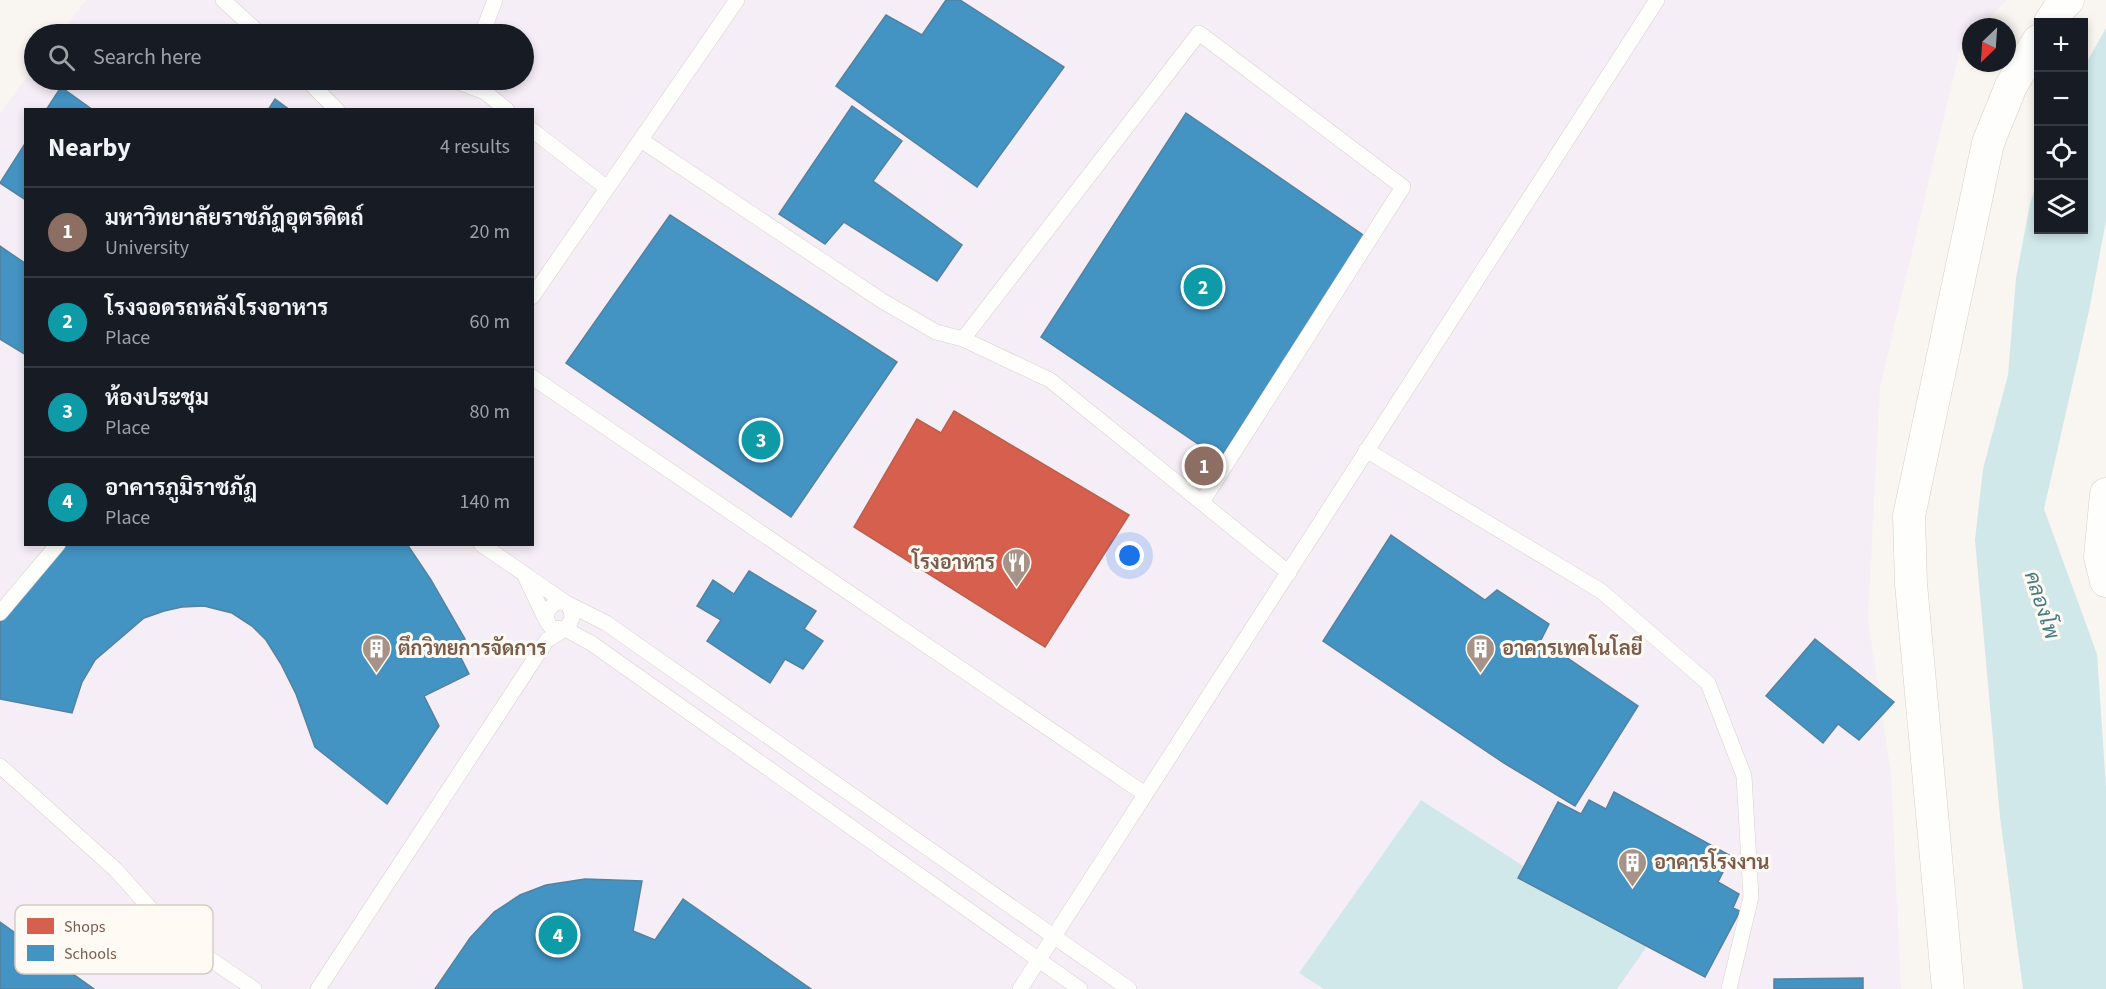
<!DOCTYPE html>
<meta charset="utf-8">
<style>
body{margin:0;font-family:"Source Sans 3",Sarabun,sans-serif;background:#20242c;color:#f1f3f6}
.controls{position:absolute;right:18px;top:18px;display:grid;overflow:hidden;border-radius:0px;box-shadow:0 3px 9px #0003}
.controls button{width:54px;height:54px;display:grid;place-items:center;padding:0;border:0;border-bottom:2px solid #363941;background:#171b24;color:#f1f3f6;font:30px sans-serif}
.compass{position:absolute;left:1962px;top:18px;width:54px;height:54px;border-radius:50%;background:#171b24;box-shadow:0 3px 9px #0003;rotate:205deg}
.you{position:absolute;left:1130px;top:556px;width:21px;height:21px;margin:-15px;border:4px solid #fff;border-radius:50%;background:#1a73e8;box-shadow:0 0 0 9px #1a73e833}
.badge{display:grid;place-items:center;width:39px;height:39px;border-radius:50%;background:#b45309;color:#fff;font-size:20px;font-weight:700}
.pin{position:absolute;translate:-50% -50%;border:3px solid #fff;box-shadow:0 2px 6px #0006}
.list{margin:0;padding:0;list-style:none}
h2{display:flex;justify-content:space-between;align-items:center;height:78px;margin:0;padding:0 24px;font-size:26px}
h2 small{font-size:20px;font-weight:400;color:#9ea1a6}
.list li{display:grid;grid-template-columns:39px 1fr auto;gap:18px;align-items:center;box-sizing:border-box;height:90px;padding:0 24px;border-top:2px solid #363941}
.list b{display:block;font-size:22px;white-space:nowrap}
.list p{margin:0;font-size:20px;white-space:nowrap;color:#9ea1a6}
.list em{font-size:20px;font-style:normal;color:#9ea1a6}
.icon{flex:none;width:33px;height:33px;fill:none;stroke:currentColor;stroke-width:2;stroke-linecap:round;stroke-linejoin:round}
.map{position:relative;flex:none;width:2106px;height:989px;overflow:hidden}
.search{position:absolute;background:#171b24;box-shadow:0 3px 9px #0003;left:24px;top:24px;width:510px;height:66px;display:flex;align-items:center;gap:15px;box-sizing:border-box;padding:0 21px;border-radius:33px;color:#9ea1a6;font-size:22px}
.panel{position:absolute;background:#171b24;box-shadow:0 3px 9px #0003;left:24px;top:108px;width:510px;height:438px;border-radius:0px}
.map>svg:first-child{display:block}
.education{fill:#f6eef6;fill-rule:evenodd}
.water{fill:#d0e8ea}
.shops{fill:#d6604d;stroke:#ba5f4d;stroke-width:1.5}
.schools{fill:#4393c3;stroke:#5482a0;stroke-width:1.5}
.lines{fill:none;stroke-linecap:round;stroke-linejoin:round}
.service-casing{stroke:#d7d1cb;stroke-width:16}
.minor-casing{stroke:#d7d1cb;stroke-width:33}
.service{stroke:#fefefd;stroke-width:15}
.minor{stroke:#fefefd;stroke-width:32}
.labels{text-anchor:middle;stroke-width:6;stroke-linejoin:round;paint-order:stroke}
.poi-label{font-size:20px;font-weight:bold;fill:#7a5c4d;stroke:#fffaf3;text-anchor:start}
.water-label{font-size:21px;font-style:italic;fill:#437c86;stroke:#fffaf3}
.key{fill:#fffaf3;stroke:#d7cbc1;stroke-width:1.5}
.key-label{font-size:16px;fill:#7a5c4d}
</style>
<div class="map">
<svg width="2106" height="989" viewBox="0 0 2106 989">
<rect width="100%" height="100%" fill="#f9f5f0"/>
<path class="education" d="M86,0H2007L1980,27H1971V35L1961,45L1880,387L1868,618L1891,775L1901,989H0V113L34,68V80H524V34H60ZM26,110H532V544H26Z"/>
<path class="water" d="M2106,28V221L2089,311L2044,509L2097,654L2106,787V989H2023L2000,817L1975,540L1983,469L2008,375L2016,278L2030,204L2038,179V230H2084V67Z
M1421,800L1647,946L1617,989H1324L1299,973Z"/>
<path class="shops" d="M954,411L1129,515L1045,647L854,527L917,419L941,433Z"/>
<path class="schools" d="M946,0H960L1064,67L977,187L836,86L886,15L922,35Z
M61,87L93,110H46Z
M275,99L290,110H268Z
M852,106L902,141L873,181L962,245L937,281L844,222L825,244L779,214Z
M1186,113L1366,237L1220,459L1041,337Z
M26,142V200L0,183Z
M670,215L897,362L791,517L566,363Z
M0,246L26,264V355L0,339Z
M1391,535L1485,600L1497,590L1549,624L1541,640L1638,706L1575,806L1504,763L1323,641Z
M65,544H407L431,580L465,639L455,646L469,674L424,696L439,726L387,804L315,747L296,694L281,664L266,640L252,626L232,613L204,606L182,607L164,611L144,618L95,660L82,682L72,713L0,699V620Z
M749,571L816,611L804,629L823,641L803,669L785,659L770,683L707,641L721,620L697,606L713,580L734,594Z
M1815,639L1894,702L1859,740L1838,724L1823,743L1766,696Z
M1614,792L1731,856L1718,882L1739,894L1733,908L1740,911L1705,977L1518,878L1558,802L1581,814L1589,800L1606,809Z
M585,879L642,881L633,931L655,940L683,899L811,989H435L470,938L494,912L520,895L546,885Z
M0,922L94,989H0Z
M1863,978V989H1774V979Z"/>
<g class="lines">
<defs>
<path id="service" d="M223,0L260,34
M482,34L495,0
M307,80L337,110
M453,80L485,92L507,110
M532,130L607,188
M641,140L884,302L936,332L963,339L1050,380L1289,573
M532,297L737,0
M963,339L1199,33L1403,187L1202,502
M532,377L1145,794
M1366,450L1601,591L1708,683L1744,776L1751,897L1729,989
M481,544L566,603L606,623L1129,989
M525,576L547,622
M560,602L566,603C574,611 574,621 565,629L552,628C542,619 547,605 560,602Z
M0,613L58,544
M0,766L116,870L173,934L254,989
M318,989L547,640L565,629L591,643L1080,989
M1020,989L1657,0"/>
<path id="minor" d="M2050,22L2059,9L2068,0
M2106,494L2100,557L2106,581
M1948,989L1911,584L1909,516L1988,143L2011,86L2038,41"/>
</defs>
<use href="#service" class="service-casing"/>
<use href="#minor" class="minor-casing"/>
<use href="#service" class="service"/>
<use href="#minor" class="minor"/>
</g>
<defs>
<symbol id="restaurant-pin" viewBox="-11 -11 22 30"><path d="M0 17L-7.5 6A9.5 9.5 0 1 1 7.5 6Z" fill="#a69286" stroke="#fffaf3"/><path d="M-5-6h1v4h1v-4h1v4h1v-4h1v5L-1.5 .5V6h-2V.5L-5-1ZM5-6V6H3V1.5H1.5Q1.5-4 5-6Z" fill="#fff"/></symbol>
<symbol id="building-pin" viewBox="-11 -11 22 30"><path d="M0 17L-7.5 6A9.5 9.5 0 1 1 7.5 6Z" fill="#a69286" stroke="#fffaf3"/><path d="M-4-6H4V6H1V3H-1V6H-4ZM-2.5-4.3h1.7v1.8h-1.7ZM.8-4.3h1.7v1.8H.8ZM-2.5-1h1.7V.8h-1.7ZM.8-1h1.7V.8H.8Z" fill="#fff"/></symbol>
</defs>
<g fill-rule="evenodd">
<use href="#restaurant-pin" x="1000" y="546" width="33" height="45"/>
<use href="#building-pin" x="360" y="632" width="33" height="45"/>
<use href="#building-pin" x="1464" y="632" width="33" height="45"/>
<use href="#building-pin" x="1616" y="846" width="33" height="45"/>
</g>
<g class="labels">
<g class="poi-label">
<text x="995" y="569" text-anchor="end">โรงอาหาร</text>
<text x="398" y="655">ตึกวิทยการจัดการ</text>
<text x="1502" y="655">อาคารเทคโนโลยี</text>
<text x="1654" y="869">อาคารโรงงาน</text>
</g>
<g class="water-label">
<text transform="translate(2042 605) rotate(72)" y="7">คลองโพ</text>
</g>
</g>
<rect x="15" y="905" width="198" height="69" rx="9" class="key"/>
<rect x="27" y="918" width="27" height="16" fill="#d6604d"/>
<rect x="27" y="945" width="27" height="16" fill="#4393c3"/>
<g class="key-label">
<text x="64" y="932">Shops</text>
<text x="64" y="959">Schools</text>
</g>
</svg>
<div class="controls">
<button>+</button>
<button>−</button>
<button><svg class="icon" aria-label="locate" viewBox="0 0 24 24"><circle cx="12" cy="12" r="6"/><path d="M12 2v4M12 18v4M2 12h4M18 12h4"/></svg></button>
<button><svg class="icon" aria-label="layers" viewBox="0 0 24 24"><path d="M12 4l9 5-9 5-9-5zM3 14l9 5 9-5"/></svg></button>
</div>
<svg class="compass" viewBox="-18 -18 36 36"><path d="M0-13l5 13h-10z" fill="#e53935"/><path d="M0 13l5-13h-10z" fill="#9ea1a6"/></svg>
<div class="you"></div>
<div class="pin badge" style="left:1204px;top:466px;background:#8d6e63">1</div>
<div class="pin badge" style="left:1203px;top:287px;background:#0f9aa8">2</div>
<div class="pin badge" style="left:761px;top:440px;background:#0f9aa8">3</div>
<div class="pin badge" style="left:558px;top:935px;background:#0f9aa8">4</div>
<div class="search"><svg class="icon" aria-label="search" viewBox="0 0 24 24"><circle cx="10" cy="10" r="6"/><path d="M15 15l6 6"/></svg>Search here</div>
<section class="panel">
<h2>Nearby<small>4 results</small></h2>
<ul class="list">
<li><span class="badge" style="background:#8d6e63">1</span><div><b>มหาวิทยาลัยราชภัฏอุตรดิตถ์</b><p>University</p></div><em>20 m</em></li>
<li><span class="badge" style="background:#0f9aa8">2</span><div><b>โรงจอดรถหลังโรงอาหาร</b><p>Place</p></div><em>60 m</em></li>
<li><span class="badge" style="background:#0f9aa8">3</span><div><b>ห้องประชุม</b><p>Place</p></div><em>80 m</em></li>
<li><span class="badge" style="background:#0f9aa8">4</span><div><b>อาคารภูมิราชภัฏ</b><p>Place</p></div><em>140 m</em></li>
</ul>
</section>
</div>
